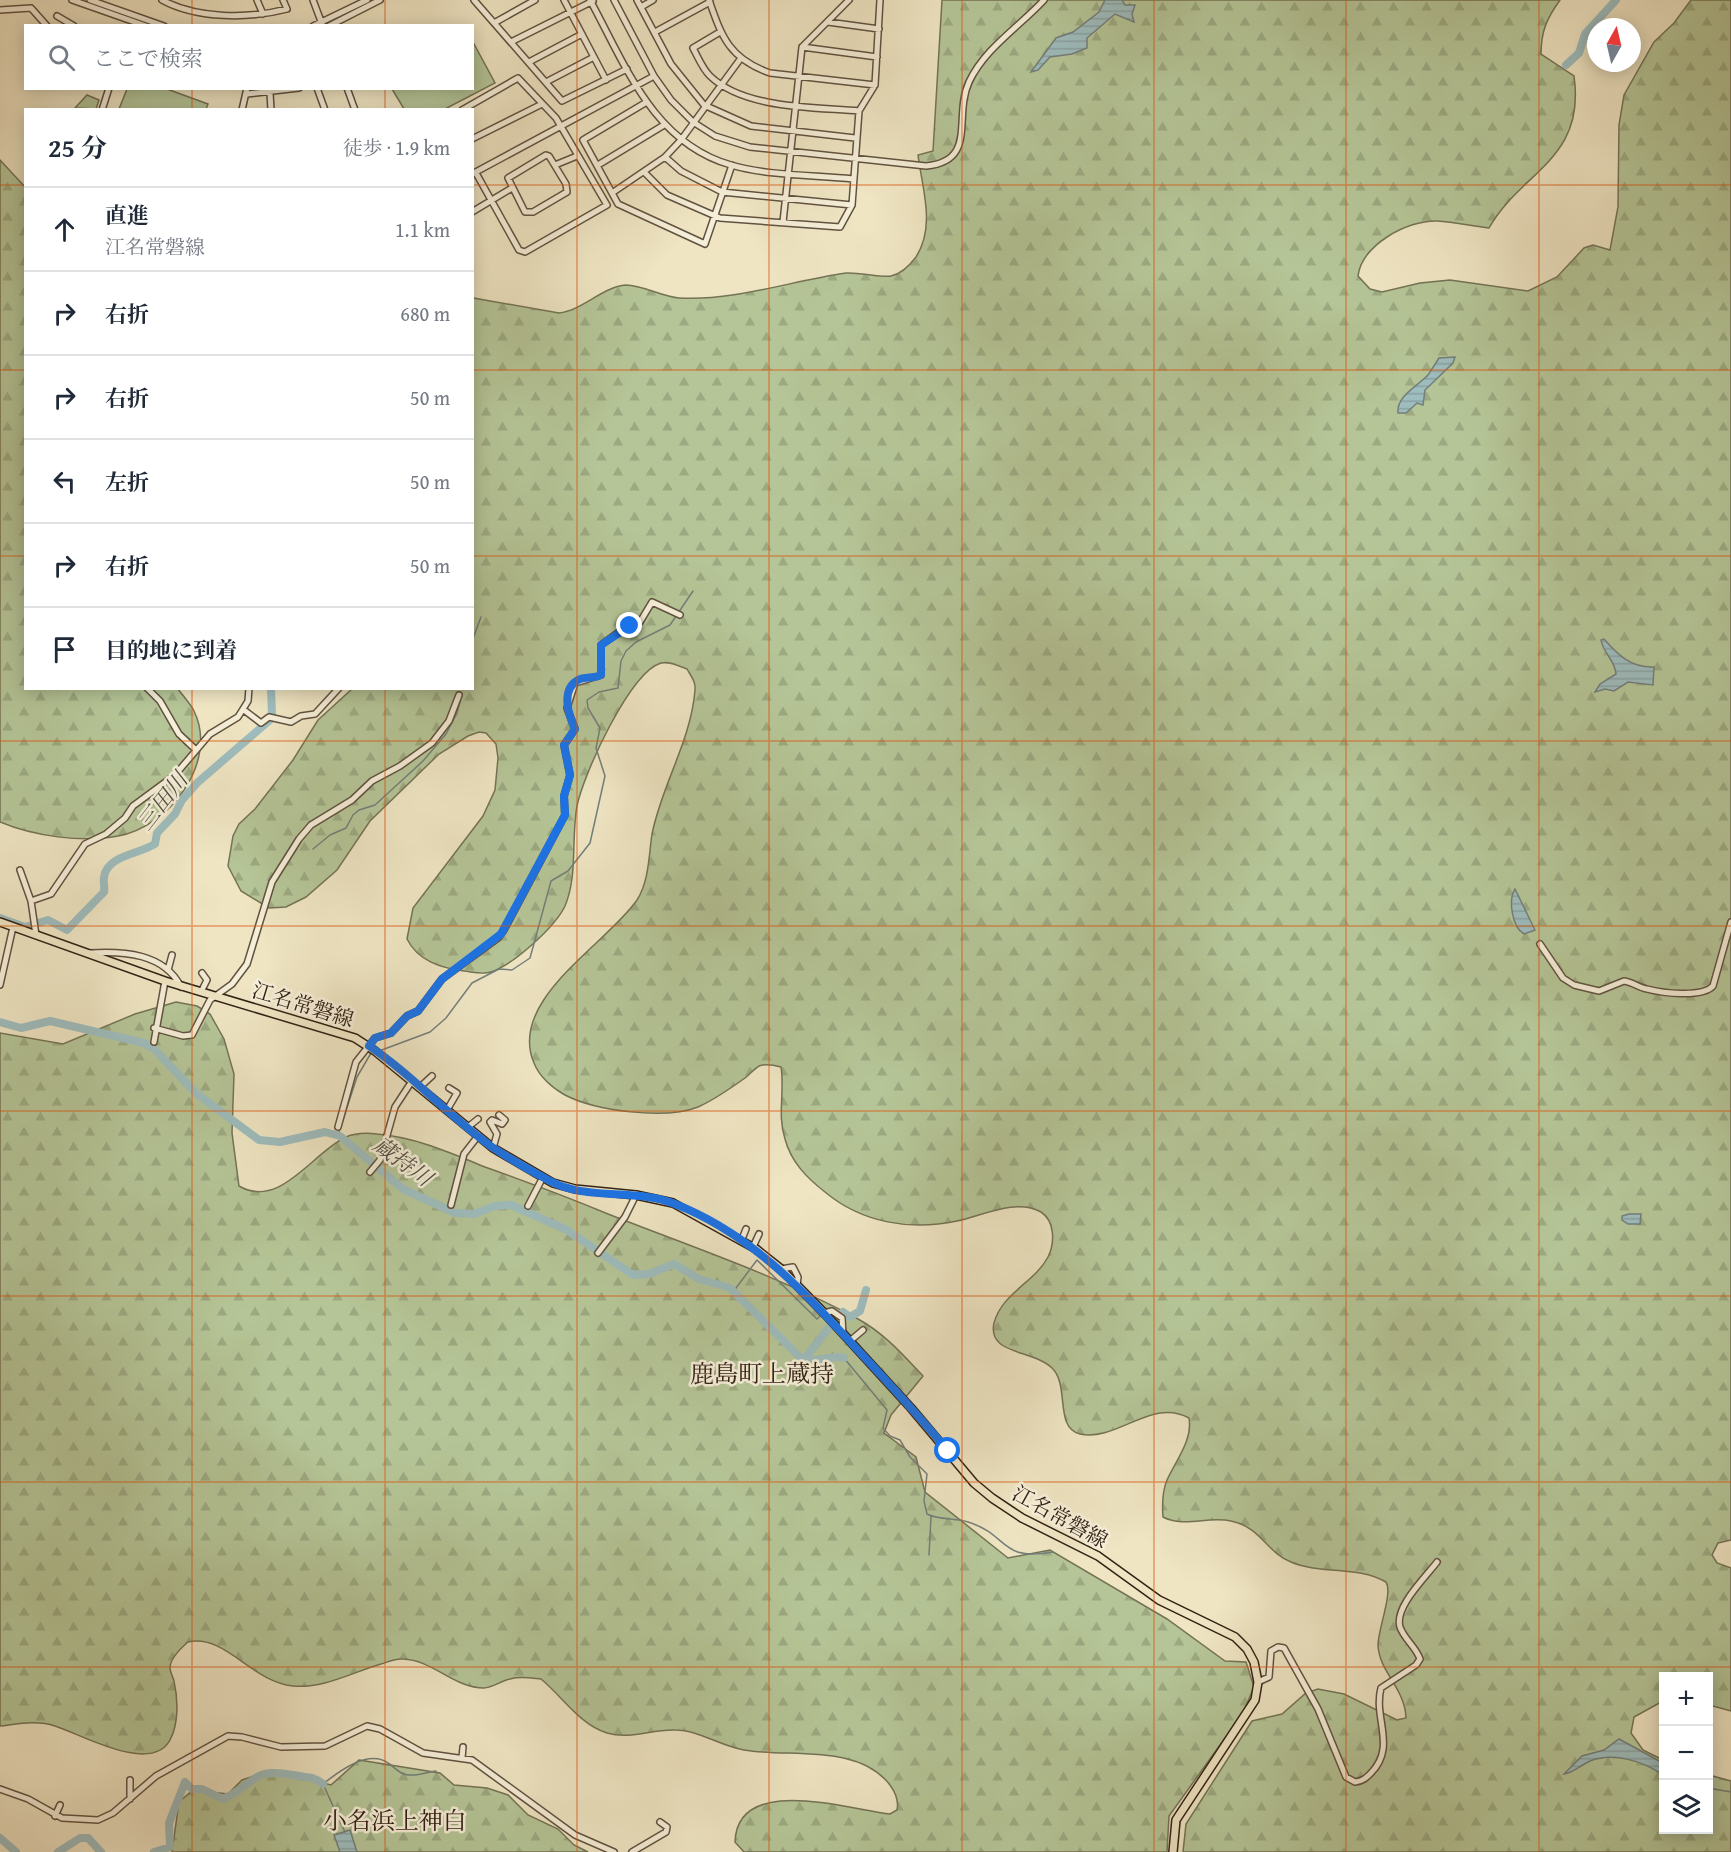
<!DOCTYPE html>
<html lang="ja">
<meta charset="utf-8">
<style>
body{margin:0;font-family:"Gentium Book Plus","Noto Serif JP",serif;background:#f6f6f7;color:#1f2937}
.controls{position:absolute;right:18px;bottom:18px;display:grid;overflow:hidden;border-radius:0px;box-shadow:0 3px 15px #0003}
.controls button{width:54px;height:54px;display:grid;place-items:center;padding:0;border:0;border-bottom:2px solid #e0e1e3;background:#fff;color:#1f2937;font:30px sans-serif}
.compass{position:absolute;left:1587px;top:18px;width:54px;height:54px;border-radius:50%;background:#fff;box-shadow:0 3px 15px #0003;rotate:8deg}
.stop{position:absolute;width:18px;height:18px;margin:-14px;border:4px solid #1a73e8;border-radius:50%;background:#fff}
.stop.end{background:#1a73e8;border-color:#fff;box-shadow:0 2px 6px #0008}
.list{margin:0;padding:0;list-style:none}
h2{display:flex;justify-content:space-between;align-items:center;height:78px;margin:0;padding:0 24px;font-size:26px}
h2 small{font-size:20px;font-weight:400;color:#747a83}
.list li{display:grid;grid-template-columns:39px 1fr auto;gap:18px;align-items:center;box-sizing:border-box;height:84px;padding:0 24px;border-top:2px solid #e0e1e3}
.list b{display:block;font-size:22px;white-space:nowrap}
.list p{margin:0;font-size:20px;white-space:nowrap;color:#747a83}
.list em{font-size:20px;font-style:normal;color:#747a83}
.icon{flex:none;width:33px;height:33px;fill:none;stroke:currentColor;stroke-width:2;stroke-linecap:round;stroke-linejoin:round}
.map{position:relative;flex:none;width:1731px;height:1852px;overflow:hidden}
.search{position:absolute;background:#fff;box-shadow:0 3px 15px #0003;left:24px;top:24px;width:450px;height:66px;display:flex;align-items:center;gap:15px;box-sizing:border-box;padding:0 21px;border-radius:0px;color:#747a83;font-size:22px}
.panel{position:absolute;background:#fff;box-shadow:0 3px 15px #0003;left:24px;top:108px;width:450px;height:582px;border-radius:0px}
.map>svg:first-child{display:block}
.grass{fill:url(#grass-tufts);stroke:#747356;stroke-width:1.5}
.forest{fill:url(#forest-firs);stroke:#747356;stroke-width:1.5}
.garden{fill:#b5c597;stroke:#747356;stroke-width:1.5}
.water{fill:url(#water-rules);stroke:#737f7a;stroke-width:1.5}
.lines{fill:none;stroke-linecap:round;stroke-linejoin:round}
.stream{stroke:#737f7a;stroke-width:1.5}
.river{stroke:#9ebdbe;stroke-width:8}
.minor-casing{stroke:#615240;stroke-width:8}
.major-casing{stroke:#322114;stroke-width:10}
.minor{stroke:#f5eed8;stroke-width:5}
.major{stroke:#efe5c3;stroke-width:7}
.route{stroke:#1a73e8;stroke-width:8}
.grid{fill:none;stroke:#df560c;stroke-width:1.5;stroke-opacity:0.55}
.labels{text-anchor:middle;stroke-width:5;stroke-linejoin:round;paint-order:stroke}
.street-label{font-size:21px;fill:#322114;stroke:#f5eed8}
.water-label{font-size:22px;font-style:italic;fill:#525047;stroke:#f5eed8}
.quarter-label{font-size:24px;fill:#322114;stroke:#f5eed8}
</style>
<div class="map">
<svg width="1731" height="1852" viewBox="0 0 1731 1852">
<defs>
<pattern id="grass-tufts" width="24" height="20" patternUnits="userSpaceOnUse" patternTransform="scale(1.5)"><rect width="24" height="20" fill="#b5c597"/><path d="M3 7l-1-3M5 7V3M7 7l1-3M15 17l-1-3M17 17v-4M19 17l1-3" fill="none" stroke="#9ca981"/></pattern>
<pattern id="forest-firs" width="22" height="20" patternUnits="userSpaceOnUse" patternTransform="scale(1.5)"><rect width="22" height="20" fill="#b5c597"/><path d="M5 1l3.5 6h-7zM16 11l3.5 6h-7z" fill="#9ca981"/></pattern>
<pattern id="water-rules" width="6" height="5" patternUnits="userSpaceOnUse" patternTransform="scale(1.5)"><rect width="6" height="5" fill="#9ebdbe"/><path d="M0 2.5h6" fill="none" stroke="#89a2a2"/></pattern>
</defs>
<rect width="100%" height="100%" fill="#efe5c3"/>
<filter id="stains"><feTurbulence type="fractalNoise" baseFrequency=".00333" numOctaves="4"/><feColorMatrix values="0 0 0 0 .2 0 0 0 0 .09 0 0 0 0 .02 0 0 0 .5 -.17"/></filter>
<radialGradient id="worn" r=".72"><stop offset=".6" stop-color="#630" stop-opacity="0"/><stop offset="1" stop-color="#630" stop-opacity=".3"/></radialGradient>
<path class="grass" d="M87,95L99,100L96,109L75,108Z"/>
<path class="forest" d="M942,0H1560C1547,18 1541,31 1541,54L1574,76C1586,160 1521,171 1489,228C1472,226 1454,222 1437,221C1407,220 1362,245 1358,276L1370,289L1382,292L1420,283L1450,280L1528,291L1557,277L1584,248L1593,245L1610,250L1618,207L1619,125L1624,95L1654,42L1674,23L1691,0H1731V1540L1718,1543L1712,1555L1717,1563L1731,1568V1711L1709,1705L1708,1676H1664L1663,1701L1634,1717L1631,1733L1643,1750L1663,1760L1664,1830H1708L1709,1775L1731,1781V1852H1183L1186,1824L1252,1721L1282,1714L1306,1693L1318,1689L1344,1694L1397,1720L1406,1718C1405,1688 1379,1672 1378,1645C1378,1629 1393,1593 1386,1582C1357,1565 1322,1575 1291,1562C1267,1553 1261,1527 1231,1521C1208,1516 1184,1528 1163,1517C1162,1504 1162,1492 1167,1480C1176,1460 1193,1440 1189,1418C1152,1397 1117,1442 1080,1434C1054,1428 1070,1385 1052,1368C1032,1349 987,1355 994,1323C1002,1293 1035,1282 1048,1257C1055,1243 1055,1221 1041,1212C1016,1198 982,1216 957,1221C911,1231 862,1223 825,1192C807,1178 791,1162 785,1139C777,1115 785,1091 781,1067C774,1065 766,1063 759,1066C754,1069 749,1075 745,1078C731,1088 714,1100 698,1107C665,1120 596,1111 565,1095C552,1088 539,1076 534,1063C507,1000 607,944 637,900C649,882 649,854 652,834C662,784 691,741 695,690C696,682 691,676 687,669C679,666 670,661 661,663C630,672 583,775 577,806C571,838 578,875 565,906C555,927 513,965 491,972C482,975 473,972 464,971C441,968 418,961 407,939L413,908L483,816L495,790L498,758L496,744L486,733L479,732L468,736L439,754L370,821L337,870L306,897L286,907L269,908L241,891L228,866L233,836L239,824L255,809L293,760L318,720L352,689L472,688L473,298L559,313C583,310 602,287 626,285C643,285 662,297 679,298C736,301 790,281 846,273C859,272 882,278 891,276C901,274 910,265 916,257C936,226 922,188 918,155L933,151Z
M0,160L26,188V688L178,689C183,696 190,703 194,711C219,762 169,827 118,836C82,843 33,836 0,822Z
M176,1002L197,1006L210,1014L224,1039L234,1074L232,1133L239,1186C280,1210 313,1152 346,1137C355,1133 368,1133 377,1134C415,1137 451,1153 485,1167C527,1182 567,1197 608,1214C692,1247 779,1276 858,1319C884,1333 903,1355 923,1376L891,1415L884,1433L916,1457L925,1492L1008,1558L1050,1550L1167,1619L1225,1661L1246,1662L1254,1687L1243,1713L1169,1816L1167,1852H744L735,1842C737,1773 850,1810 890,1814L897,1810C899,1801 895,1792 890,1785C858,1743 789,1758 744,1750C720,1746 699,1730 675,1730C651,1729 631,1740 607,1733C580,1725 562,1696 541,1679C531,1678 520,1676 510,1679C501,1681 492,1688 484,1688C454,1688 433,1660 403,1659C396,1658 388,1662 381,1664C353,1672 323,1689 293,1686C250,1681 226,1634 188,1642C181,1648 170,1658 170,1668C170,1672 173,1677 174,1681C178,1699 179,1723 170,1740C151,1775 81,1734 55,1726C37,1720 18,1724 0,1726V1033L63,1044L135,1014Z
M359,1760L440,1773L454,1785L487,1788L508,1795L528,1815L558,1829L574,1845L588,1852H172L179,1802L193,1790L228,1794L242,1780L272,1770L331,1785Z"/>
<path class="garden" d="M473,42L495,83L445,109H404L392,89L472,88Z
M127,89H167L208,104L206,109H119Z"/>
<path class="water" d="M1105,0H1122L1125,5H1135L1132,14L1134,22L1115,14L1087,38V48L1072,54L1050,57L1038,70L1031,72L1056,38L1073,32L1099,12Z
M1455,357L1453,363L1425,390L1423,405L1417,403L1406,413H1398C1396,396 1419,385 1428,375C1432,369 1436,363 1439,358Z
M1604,639C1618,655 1631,668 1654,667L1653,685L1628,682L1614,691L1605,689L1595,692L1600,684L1616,674C1615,660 1603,653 1601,640Z
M1515,889L1535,930L1524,934C1512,927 1508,900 1515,889Z
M1629,1214H1641L1640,1224H1628L1622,1220V1216Z
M1619,1739L1663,1763V1775C1643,1761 1614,1752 1590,1761C1581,1765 1573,1773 1564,1774L1582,1756L1604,1750Z
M350,1830L357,1852H340L334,1835Z"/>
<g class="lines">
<path class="stream" d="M472,641L481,617
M313,849L330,835L346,828L353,815L359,810L375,805L423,761L446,734L457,713L461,698
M379,1051L430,1032L446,1018L472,983L499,969L512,970L530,958L551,881L568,871L590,843L605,776L596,748L600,728L588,708L587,700L599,692L618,688L621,661L626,651L636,642L670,625L693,591
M338,1135L357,1077L371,1053
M733,1292L757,1260L817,1319L822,1314
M837,1312H843
M844,1358L887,1410L883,1428L890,1436L900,1440L910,1457L927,1474L924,1501L927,1514C938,1520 956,1518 968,1522C1010,1535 999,1562 1053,1552
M929,1555L931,1517
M1708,1788L1731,1792
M345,1832L323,1784C338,1772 368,1749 388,1763C395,1767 398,1774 408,1775C417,1776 427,1772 436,1771"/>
<path class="river" d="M1566,65L1579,53L1585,34L1616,0
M271,688L272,716
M0,918L25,927L48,920L67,930L104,892C105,886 103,882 104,877C107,855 140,854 155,844L157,833L175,814L182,800L197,783L271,719
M0,1022L21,1028L50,1021L144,1043L154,1049L197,1094L259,1140L280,1142L325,1132L340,1136L403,1189L455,1213L474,1214L495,1206L511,1205L567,1230L633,1275L649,1274L674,1264L699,1279L730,1288L803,1360C817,1363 831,1354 844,1358
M803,1360C817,1345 829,1325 843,1312L850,1317L860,1311L866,1290
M0,1838L16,1852
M58,1852L80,1838H88L101,1852
M154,1852L170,1847L169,1823L185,1782L192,1789H202L223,1799C257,1784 250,1767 293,1775C306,1778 312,1775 323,1784"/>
<defs>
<path id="minor" d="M72,0L146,26
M90,0L164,26
M162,0C197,19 249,19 287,9L283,0
M257,0L263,14
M313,0L322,24
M474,0L562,101L627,69
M564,0L606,80
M590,0C625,64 653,143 731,165C769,176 814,175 853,179
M614,0L654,76L671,100L693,122L715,136L750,147L926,166C978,161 953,117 969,82C985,48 1019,27 1044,0
M637,0L671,64L704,105L751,126L855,138
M709,0C722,38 730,59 770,73L875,85
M641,7L653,0
M0,10L31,8L47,26
M57,16L74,26
M828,22L879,29
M494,23L535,0
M313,26L367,0
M329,26L380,0
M655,32L710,2
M720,32L693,48C698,57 702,68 710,76C744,109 814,107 859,111
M511,42L593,1
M802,47L877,57
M529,62L582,34
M546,82L594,57
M317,88L325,110
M347,88L355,110
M270,93L271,110
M247,94L299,88
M645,103L583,140L618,204L705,244L732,165
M102,110L109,88
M242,110L247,88
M462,110L518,78L556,118L607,205L525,252L519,250L476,173
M472,139L542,104
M546,155L549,156L566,184L567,192L533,212H525L508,178Z
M665,157L681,171L722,192L852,205
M555,165L577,156
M598,165L664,125
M644,172L667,195L720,218L840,227L852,205L859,111L875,85L880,0
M472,174L654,76
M612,193L665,157L681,140L741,58
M472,212L512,188
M783,222L802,47L849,0
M147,688L160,701L179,734L196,750
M244,710L261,723L269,717L291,722L301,716L315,714L339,688
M20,870L31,901
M36,935L31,901L51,894L85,844L106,834L125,818L133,806L175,775L210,734L238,717L248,701L249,688
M1540,944L1563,978L1574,985L1599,991L1624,981C1633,982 1639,988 1647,989C1662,993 1702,998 1713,986L1731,922
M90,953C123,951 164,953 181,987
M168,970L172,955
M0,985L13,927
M201,992L207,980L202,973
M154,1028L183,1036L192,1035L210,1000L232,984L247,964L272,882L299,839L311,825L352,800L372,781L400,766L432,743L449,721L459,695
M154,1042L165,981
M420,1087L432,1076
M447,1110L457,1093L449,1088
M338,1127L356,1062L375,1038L391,1033L407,1016L418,1011L442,979L498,938L504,930L565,815L564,796L570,775L564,745L575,729L567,708L575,683L601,675V645L623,629L640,622L652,602L680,615
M468,1127L478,1119
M493,1148L497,1134L490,1122L492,1120L502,1124L505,1120L499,1115
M370,1172L380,1160L395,1107L412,1081
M451,1205L464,1154L478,1136
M528,1206L543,1177
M742,1239L746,1229
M753,1247L759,1234
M598,1253L625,1217L636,1195
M781,1269L793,1267L798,1277L797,1285
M824,1313L832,1311L842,1318L843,1334
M850,1341L863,1330
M1258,1682L1269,1677L1271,1651L1278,1647L1284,1648L1318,1709L1346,1777L1355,1782C1363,1781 1366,1778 1371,1773C1397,1747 1373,1718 1381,1688L1416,1665L1420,1659C1416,1647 1404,1639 1400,1627C1394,1607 1426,1577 1437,1562
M462,1758L463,1747
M0,1789L28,1799L62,1818L98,1820L113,1813L156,1776L228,1736L242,1737L281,1747L325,1746L367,1726L380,1729L423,1753L472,1760L575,1835L614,1852
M130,1799V1780
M55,1816L60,1805
M632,1852L666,1832L667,1827L660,1822"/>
<path id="major" d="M0,922L165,981L355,1038L375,1051L493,1148L553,1183L575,1189L636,1195L673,1203L756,1249L781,1269L826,1315L911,1408L974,1483L992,1498L1022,1518L1098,1556L1159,1600L1235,1637L1247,1649L1254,1662L1258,1682L1255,1700L1176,1820L1173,1852"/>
</defs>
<use href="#minor" class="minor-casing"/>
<use href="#major" class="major-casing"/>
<use href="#minor" class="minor"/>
<use href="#major" class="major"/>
</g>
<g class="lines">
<path class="route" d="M630,626L601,645V675C594,679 585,676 578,680C560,690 569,716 575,729L564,745L570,775L564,796L565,815L501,934L442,979L418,1011L407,1016L391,1033L375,1038L369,1046C413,1075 448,1116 492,1147C510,1159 531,1171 550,1181C587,1201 635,1188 675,1204C749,1233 801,1288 854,1346C886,1380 918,1415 948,1451"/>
</g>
<path class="grid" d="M192,0V26M385,0V26M577,0V1852M769,0V1852M962,0V1852M1154,0V1852M1346,0V1852M1539,0V1852M192,88V110M385,88V110M0,185H26M472,185H1731M0,370H26M472,370H1731M0,556H26M472,556H1731M192,688V1852M385,688V1852M0,741H1731M0,926H1731M0,1111H1731M0,1296H1731M0,1482H1731M0,1667H1731"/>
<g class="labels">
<g class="street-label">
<text transform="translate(303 1005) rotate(17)" y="7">江名常磐線</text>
<text transform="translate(1060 1517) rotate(29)" y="7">江名常磐線</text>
</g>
<g class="water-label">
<text transform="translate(162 801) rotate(-52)" y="8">三田川</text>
<text transform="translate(403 1161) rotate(36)" y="8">蔵持川</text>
</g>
<g class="quarter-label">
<text x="762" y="1382">鹿島町上蔵持</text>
<text x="395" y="1829">小名浜上神白</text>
</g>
</g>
<rect width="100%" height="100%" filter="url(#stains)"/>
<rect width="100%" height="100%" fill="url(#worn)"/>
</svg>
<div class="controls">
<button>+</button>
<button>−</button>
<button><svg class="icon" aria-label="layers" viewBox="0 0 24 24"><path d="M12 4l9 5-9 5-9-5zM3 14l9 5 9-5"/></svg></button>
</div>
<svg class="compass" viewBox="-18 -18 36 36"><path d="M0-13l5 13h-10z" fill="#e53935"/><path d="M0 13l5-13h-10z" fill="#747a83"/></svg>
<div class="stop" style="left:948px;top:1451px"></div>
<div class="stop end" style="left:630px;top:626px"></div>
<div class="search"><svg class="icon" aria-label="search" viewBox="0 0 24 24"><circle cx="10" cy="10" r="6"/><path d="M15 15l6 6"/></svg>ここで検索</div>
<section class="panel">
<h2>25 分<small>徒歩 · 1.9 km</small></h2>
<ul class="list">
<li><svg class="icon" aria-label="ahead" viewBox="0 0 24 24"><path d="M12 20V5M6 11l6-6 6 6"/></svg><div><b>直進</b><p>江名常磐線</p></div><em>1.1 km</em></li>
<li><svg class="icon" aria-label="right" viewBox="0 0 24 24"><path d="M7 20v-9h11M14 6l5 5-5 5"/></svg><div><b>右折</b></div><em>680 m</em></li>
<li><svg class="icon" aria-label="right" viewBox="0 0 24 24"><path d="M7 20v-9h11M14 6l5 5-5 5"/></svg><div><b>右折</b></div><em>50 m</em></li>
<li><svg class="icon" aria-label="left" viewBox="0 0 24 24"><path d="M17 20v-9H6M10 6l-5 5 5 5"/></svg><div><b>左折</b></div><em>50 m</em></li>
<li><svg class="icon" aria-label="right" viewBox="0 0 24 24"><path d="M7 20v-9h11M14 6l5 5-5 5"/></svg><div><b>右折</b></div><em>50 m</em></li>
<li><svg class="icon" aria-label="arrive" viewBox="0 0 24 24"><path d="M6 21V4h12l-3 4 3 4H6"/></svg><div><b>目的地に到着</b></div></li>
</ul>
</section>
</div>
